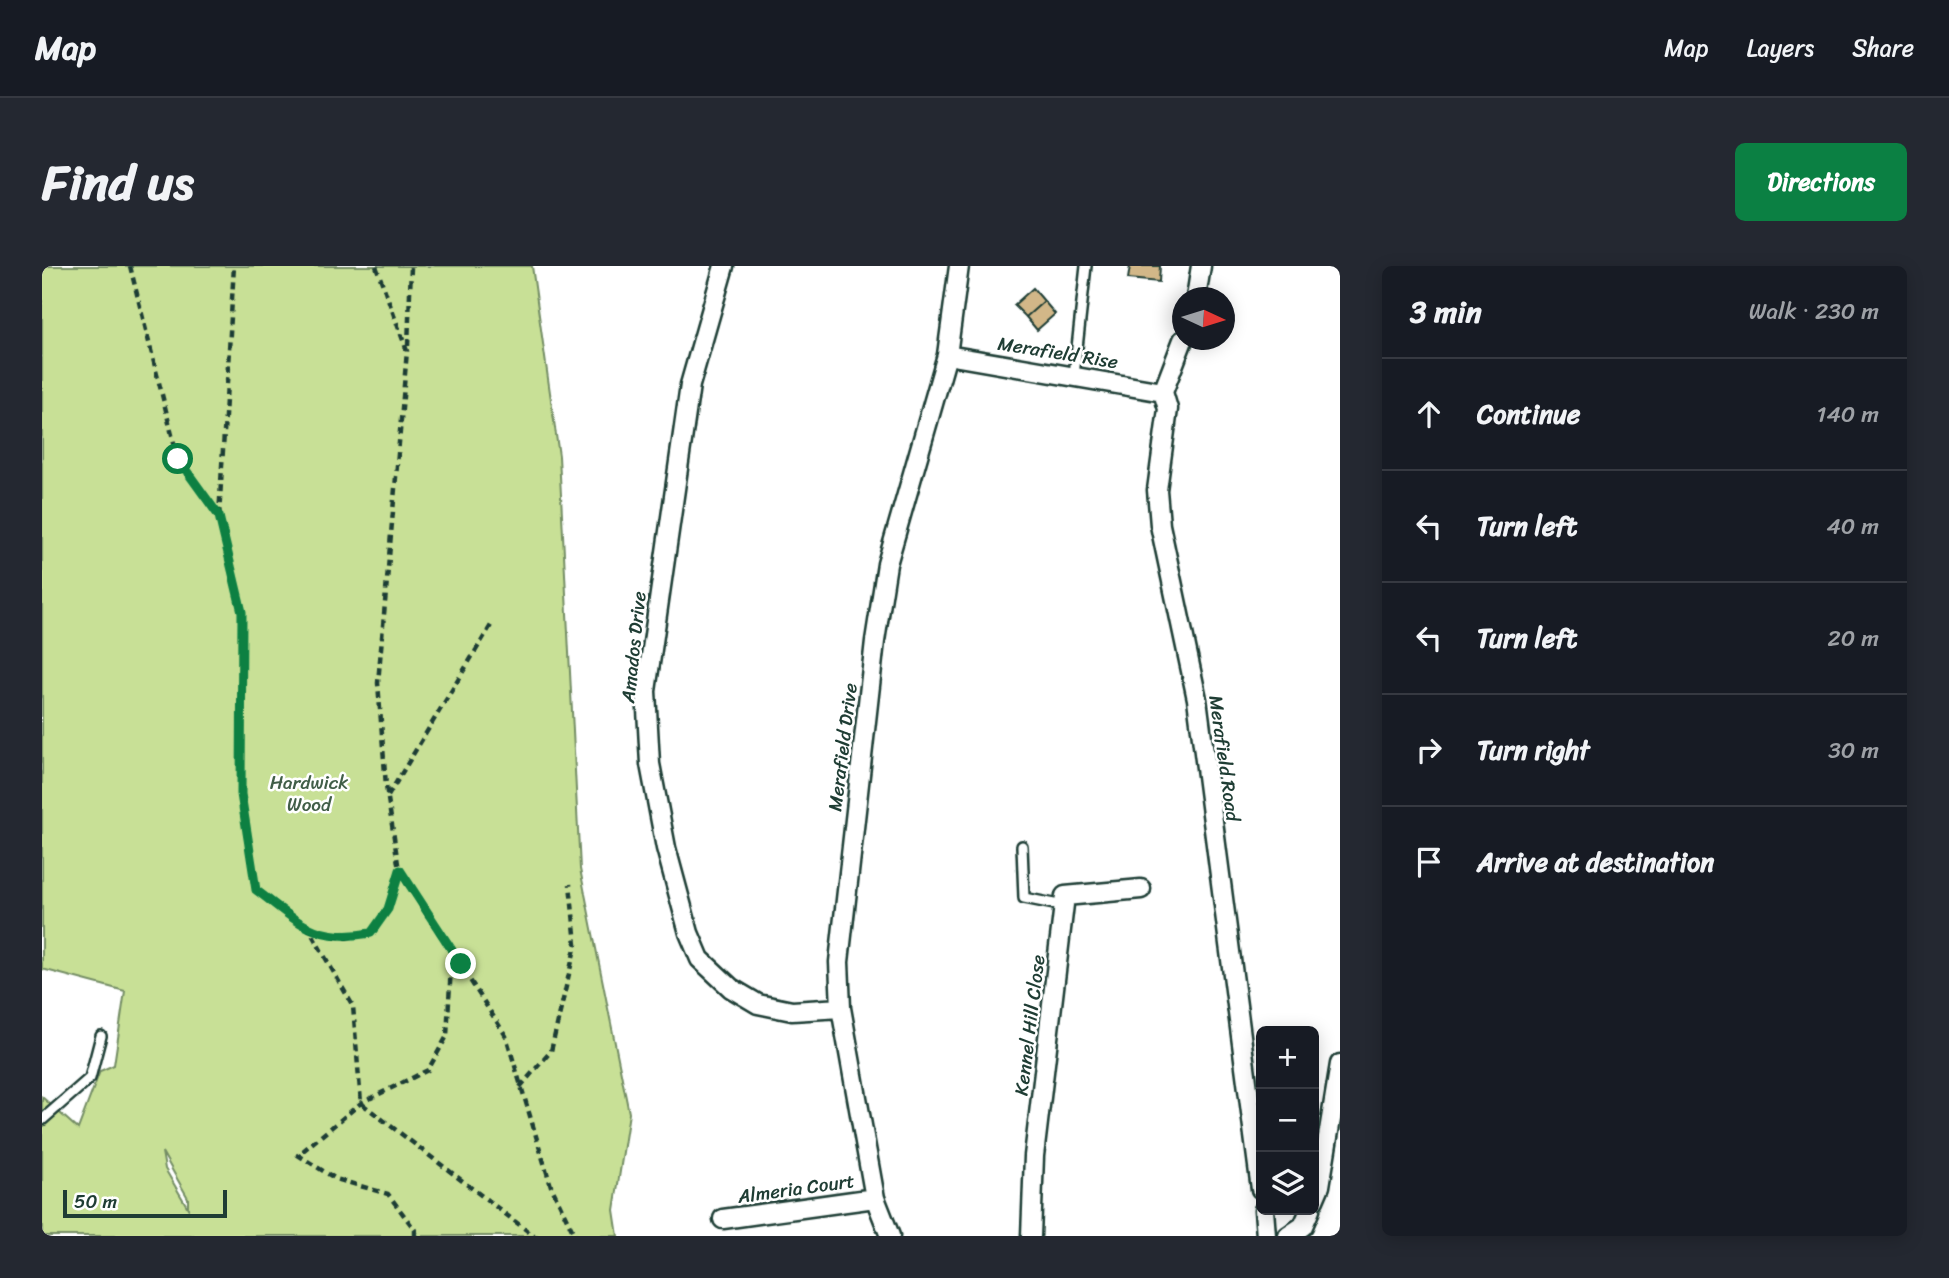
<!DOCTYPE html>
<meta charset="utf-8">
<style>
body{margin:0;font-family:Sriracha,sans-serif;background:#242831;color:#f1f3f6}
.controls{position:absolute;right:21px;bottom:21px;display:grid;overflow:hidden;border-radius:10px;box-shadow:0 4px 18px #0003}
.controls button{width:63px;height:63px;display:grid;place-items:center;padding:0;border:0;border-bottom:2px solid #363941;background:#171b24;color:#f1f3f6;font:35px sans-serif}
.compass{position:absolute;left:1130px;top:21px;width:63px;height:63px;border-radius:50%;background:#171b24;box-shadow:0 4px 18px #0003;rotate:94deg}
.scale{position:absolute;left:21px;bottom:18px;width:164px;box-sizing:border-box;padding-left:7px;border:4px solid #1f3d34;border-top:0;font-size:19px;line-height:24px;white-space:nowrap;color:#1f3d34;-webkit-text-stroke:5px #fff;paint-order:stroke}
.stop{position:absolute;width:21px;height:21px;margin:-16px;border:5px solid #0b8043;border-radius:50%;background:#fff}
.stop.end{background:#0b8043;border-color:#fff;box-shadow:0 2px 7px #0008}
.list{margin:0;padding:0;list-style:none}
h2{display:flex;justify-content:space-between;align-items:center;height:91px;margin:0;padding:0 28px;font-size:30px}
h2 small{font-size:23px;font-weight:400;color:#9ea1a6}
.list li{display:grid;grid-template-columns:46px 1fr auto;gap:21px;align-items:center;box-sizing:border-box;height:112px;padding:0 28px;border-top:2px solid #363941}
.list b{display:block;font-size:26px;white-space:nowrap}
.list em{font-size:23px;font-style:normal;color:#9ea1a6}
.icon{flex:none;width:38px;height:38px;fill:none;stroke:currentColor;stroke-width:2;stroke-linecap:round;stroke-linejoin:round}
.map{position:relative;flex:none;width:1298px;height:970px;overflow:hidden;border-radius:10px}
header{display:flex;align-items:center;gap:42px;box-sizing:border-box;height:98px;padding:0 35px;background:#171b24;border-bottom:2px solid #363941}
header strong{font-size:33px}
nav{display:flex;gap:38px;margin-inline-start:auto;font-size:24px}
.intro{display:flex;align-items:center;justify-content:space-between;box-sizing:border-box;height:168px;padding:0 42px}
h1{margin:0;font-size:49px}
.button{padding:18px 32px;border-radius:10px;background:#0b8043;color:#fff;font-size:24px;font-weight:700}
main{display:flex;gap:42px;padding:0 42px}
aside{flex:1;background:#171b24;border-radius:10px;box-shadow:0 4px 18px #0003}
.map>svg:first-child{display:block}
.green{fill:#c8e096;stroke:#748e65;stroke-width:2;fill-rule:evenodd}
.building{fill:#d2b788;stroke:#1f3d34;stroke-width:2}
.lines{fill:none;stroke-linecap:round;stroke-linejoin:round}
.lane-casing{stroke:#1f3d34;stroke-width:14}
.street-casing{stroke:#1f3d34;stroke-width:23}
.path{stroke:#1f3d34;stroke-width:4.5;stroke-dasharray:7 5;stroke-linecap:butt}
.lane{stroke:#fff;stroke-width:9}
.street{stroke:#fff;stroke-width:18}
.route{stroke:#0b8043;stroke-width:9}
.labels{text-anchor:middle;stroke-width:5;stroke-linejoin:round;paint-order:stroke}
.street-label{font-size:19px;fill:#1f3d34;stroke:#fff}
.park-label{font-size:19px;fill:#415e48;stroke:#fff}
</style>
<header>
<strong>Map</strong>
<nav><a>Map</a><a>Layers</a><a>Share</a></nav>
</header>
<div class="intro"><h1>Find us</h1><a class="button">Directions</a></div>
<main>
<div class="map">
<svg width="1298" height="970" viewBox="0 0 1298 970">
<rect width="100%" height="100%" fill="#fff"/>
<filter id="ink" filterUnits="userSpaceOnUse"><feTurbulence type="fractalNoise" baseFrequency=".0143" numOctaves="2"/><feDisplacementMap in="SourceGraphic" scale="14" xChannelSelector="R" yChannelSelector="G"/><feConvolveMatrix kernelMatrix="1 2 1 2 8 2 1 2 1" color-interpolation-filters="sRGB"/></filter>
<g filter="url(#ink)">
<path class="green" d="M0,0H490L517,190L538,603L587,847L572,944L576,970H0V831L36,863L58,805L72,799L83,725L0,703ZM120,886L146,932V942L123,903Z"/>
<path class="building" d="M1088,0H1118L1117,16L1086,13Z
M991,22L1002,35L984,51L972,39Z
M1002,35L1013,48L995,64L984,51Z"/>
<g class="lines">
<defs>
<path id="lane" d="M1032,109L1044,0
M980,580L982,632L1022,640
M0,854L48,812L59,770"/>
<path id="street" d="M682,0L648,119L604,425L608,498L624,582L647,667L658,693L689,722L716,738L750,745L799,742
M1154,32L1159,0
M1141,74L1121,126L1126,143L1115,224L1118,259L1155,433L1219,923
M905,89L1121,126
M1272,934L1278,920L1298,798
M1222,944L1224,970
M681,953L833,932
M848,970L833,932L799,742L797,696L833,375L845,298L905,89L917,0
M989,970L992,890L1023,630L1099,623
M1246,970L1261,960L1268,944"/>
</defs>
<use href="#lane" class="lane-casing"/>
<use href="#street" class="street-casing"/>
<path class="path" d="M88,0L136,193L177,250L200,346L199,528L214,624L267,663L311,740L319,837L492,970
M334,0L365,85L336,417L344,520L357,604L464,770L509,920L533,970
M366,80L369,0
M177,250L192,0
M346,530L451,356
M268,664L302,672L329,667L346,643L357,606
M478,821L509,785L534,678L528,618
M373,970V964L346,928L294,913L256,889L319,837L386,804L405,770L410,683"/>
<use href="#lane" class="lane"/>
<use href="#street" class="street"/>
</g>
</g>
<g class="lines" filter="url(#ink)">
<path class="route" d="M136,193L177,250L200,346L199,528L214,624C257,656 272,677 329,667L346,643L358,604L419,698"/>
</g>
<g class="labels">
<g class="street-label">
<text transform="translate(1016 86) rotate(9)" y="7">Merafield Rise</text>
<text transform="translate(591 381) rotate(-84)" y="7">Amados Drive</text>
<text transform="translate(800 481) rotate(-83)" y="7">Merafield Drive</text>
<text transform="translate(1183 492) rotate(82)" y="7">Merafield Road</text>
<text transform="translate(987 759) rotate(-83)" y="7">Kennel Hill Close</text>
<text transform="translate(754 922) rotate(-8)" y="7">Almeria Court</text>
</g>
<g class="park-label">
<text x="267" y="523">Hardwick<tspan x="267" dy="22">Wood</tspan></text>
</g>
</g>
</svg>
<div class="controls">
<button>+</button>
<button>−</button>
<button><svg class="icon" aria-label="layers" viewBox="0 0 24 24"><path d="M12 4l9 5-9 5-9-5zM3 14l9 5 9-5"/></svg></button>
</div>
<svg class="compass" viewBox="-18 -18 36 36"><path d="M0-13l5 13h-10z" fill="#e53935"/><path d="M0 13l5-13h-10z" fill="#9ea1a6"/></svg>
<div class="scale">50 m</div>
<div class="stop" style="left:136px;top:193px"></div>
<div class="stop end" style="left:419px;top:698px"></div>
</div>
<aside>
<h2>3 min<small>Walk · 230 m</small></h2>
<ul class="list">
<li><svg class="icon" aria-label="ahead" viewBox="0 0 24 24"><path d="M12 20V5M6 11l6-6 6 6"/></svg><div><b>Continue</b></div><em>140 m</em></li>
<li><svg class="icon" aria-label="left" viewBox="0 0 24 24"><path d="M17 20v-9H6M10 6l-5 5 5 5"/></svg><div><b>Turn left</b></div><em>40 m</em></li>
<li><svg class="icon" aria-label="left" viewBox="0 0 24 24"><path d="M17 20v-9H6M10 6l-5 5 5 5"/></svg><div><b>Turn left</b></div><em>20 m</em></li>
<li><svg class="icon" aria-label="right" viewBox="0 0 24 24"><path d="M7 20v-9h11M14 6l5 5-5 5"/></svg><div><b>Turn right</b></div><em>30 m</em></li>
<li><svg class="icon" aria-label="arrive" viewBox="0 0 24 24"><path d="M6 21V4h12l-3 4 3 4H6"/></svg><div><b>Arrive at destination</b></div></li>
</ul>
</aside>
</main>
